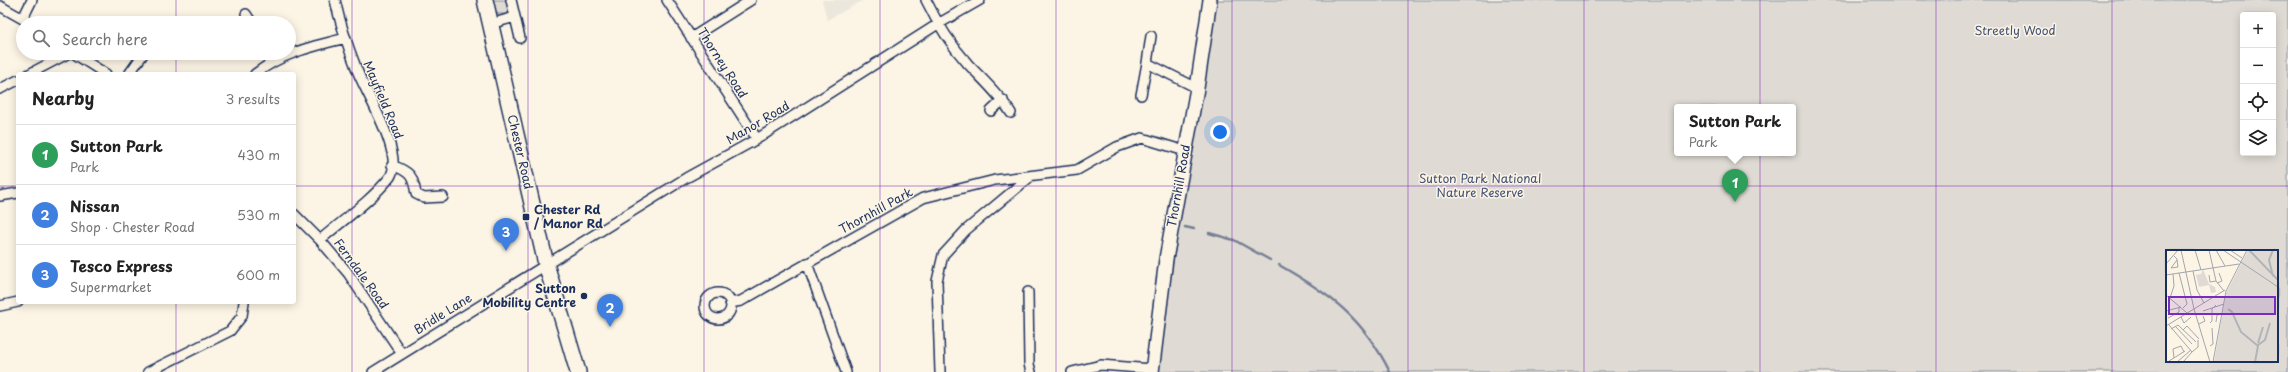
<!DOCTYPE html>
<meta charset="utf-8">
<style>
body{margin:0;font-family:"Playpen Sans",sans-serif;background:#f6f6f6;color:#222}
.controls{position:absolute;right:12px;top:12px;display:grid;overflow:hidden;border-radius:4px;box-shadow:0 2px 10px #0003}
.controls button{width:36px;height:36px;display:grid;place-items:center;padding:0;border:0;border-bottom:1px solid #e0e0e0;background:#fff;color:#222;font:20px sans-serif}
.you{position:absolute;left:1220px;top:132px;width:14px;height:14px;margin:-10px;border:3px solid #fff;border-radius:50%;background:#1a73e8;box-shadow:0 0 0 6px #1a73e833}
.badge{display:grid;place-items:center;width:26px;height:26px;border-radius:50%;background:#111827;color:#fff;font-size:13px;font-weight:700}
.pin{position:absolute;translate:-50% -33px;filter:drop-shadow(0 1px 2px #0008)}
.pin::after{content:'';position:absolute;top:21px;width:14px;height:12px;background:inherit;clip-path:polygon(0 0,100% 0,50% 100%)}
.popup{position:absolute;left:1674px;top:104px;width:122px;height:52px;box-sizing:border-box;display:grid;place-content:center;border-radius:4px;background:#fff;filter:drop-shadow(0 1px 3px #0005);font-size:13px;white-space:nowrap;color:#767676}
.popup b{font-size:15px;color:#222}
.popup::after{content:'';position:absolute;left:50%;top:100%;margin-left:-8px;border:8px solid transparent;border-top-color:#fff}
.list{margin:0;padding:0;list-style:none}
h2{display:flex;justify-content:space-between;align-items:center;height:52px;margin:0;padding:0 16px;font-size:17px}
h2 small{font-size:13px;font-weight:400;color:#767676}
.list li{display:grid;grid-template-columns:26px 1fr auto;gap:12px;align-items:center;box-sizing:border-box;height:60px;padding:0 16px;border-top:1px solid #e0e0e0}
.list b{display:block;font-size:15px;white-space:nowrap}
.list p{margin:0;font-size:13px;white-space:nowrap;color:#767676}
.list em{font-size:13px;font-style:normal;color:#767676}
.icon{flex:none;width:22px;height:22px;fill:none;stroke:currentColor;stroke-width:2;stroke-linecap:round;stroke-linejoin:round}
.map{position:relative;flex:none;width:2288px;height:372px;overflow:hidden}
.search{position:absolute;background:#fff;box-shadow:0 2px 10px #0003;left:16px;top:16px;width:280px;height:44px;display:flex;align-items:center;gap:10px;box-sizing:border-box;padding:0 14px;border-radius:22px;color:#767676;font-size:15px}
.panel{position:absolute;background:#fff;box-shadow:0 2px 10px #0003;left:16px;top:72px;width:280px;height:232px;border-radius:4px}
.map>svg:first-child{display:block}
.built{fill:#ece7dc}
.green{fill:#dfdbd4;stroke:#7d8599;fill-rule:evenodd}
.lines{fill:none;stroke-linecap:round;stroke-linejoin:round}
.stream{stroke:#767f94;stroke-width:2.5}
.minor-casing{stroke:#1b2f5e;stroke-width:12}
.secondary-casing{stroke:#1b2f5e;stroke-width:16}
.trunk-casing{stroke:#1b2f5e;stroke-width:18}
.minor{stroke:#fcf5e5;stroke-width:9}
.secondary{stroke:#fcf5e5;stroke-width:13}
.trunk{stroke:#fcf5e5;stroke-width:15}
.grid{fill:none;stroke:#7b2cbf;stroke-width:1;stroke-opacity:0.55}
.poi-dot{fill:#1b2f5e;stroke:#fcf5e5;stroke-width:1.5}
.labels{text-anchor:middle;stroke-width:3;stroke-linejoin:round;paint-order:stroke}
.park-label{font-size:12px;fill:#425176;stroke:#fcf5e5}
.street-label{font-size:12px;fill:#1b2f5e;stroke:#fcf5e5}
.poi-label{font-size:12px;font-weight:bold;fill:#1b2f5e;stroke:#fcf5e5;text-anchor:start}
.inset-river{fill:none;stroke:#b2b4b8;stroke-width:2}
.inset-road{fill:none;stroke:#a2a6af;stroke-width:1}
.view{fill:#7b2cbf;fill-opacity:0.15;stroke:#7b2cbf;stroke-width:2}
.inset-edge{fill:none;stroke:#1b2f5e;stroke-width:2}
</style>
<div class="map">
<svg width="2288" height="372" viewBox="0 0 2288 372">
<rect width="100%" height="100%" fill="#fcf5e5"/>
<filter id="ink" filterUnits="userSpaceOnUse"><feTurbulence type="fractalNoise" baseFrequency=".025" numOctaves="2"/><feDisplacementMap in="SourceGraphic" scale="8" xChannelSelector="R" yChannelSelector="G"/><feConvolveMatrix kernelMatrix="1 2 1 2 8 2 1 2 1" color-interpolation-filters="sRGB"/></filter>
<g filter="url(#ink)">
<path class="built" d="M822,0H864L827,20Z"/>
<path class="green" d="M493,0H507L508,14H496Z
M1214,0H2288V372H1156ZM2243,15H2273V153H2243ZM1677,107H1793V153H1677ZM2167,251H2277V361H2167Z"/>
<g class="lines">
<path class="stream" d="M1185,227L1194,229
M1209,233L1234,240L1270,260
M1279,265C1330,294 1363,318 1390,372"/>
<defs>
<path id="minor" d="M511,0L520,38
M667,0L757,139
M926,0C937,23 951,45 968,64C983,80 999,94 1011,113
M0,6L30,23
M246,14L252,23
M23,18L32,0
M490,24L515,17
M691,38L751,0
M73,53L106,74
M1147,63L1151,36
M29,74L69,53
M129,74L144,53
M255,74C282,53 313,46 346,38
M0,89L18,80
M1141,95L1147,63L1197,88
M991,111L1003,100
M392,165C410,172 413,175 416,194L424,198L443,197
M0,196L18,193
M294,214L320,240L348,273L402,354
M320,240C342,221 372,200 390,177C405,155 365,92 357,70C348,47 340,23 335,0
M807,263L846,372
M1028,292L1029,364L1031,372
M705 306a13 13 0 1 1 26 0a13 13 0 1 1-26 0Z
M730,303L741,301L923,198L995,180L1077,170L1117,147L1142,138L1185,151
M0,306L18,302
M148,372L230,331L242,316L244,302
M373,372L686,178L757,139L938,24L980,0
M940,372L937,281L943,255L966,230L1031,176
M1072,372L1101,365L1152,369"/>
<path id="secondary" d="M1152,372L1166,259L1197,88L1210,0"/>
<path id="trunk" d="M485,0L546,264L578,372"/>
</defs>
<use href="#minor" class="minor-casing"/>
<use href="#secondary" class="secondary-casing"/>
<use href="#trunk" class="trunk-casing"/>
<use href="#minor" class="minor"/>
<use href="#secondary" class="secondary"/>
<use href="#trunk" class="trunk"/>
</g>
</g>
<path class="grid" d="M176,0V23M352,0V372M528,0V372M704,0V372M880,0V372M1056,0V372M1232,0V372M1408,0V372M1584,0V372M1760,0V372M1936,0V372M2112,0V372M176,53V74M0,186H18M294,186H2288M176,302V372"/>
<g class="poi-dot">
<rect x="522" y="213" width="8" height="8" rx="2"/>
<circle cx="584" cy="296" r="4"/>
</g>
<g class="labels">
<g class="park-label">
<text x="2015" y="35">Streetly Wood</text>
<text x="1480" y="183">Sutton Park National<tspan x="1480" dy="14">Nature Reserve</tspan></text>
</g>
<g class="street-label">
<text transform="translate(722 63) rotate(57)" y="4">Thorney Road</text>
<text transform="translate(383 100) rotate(67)" y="4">Mayfield Road</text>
<text transform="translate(758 123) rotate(-31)" y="4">Manor Road</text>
<text transform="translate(520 152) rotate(77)" y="4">Chester Road</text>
<text transform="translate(1179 186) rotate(-80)" y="4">Thornhill Road</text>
<text transform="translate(876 211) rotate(-29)" y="4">Thornhill Park</text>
<text transform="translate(361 274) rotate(54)" y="4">Ferndale Road</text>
<text transform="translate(443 314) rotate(-32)" y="4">Bridle Lane</text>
</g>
<g class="poi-label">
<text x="534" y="214">Chester Rd<tspan x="534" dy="14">/ Manor Rd</tspan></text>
<text x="576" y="293" text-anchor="end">Sutton<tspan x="576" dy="14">Mobility Centre</tspan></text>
</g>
</g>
<g transform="translate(2166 250)">
<rect width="112" height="112" fill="#fcf5e5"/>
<path d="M82,0H112V112H48L60,43ZM37,19L43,34L49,37L50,42L45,43L43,35L33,37L30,25L35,24Z" fill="#dfdbd4"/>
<path class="inset-river" d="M83,0L112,30M107,0L103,10L107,26M62,59L66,62L75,82L92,96L89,112M92,93L97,77M92,95L99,90L104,73"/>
<path class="inset-road" d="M15,0L28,59L44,112M29,0L35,20M43,0L50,31L58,41M50,0L59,16M57,0L112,37M64,0L76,8M8,6L11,9V10L12,17L5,18L11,10M0,14L12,0M27,21L31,40L38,53M13,23L21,54L17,58M0,25L73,14M43,25L44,32L50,31M51,33L56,31L53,23M0,45L21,63M4,48L8,36L7,24M0,61L15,57M37,61L58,54M15,67L18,73L25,67M2,68L13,62V58M50,72L51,65L56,64M44,73L46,71V59L50,55M33,74L39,71L37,66M3,75L26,102L17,112M0,76L59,40M9,76L26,94M5,79L12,75L30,92M17,80L21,76L33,89M44,96L47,94L46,78M26,102L32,97V90M8,108L7,99L15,96L18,102M3,111L19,101M11,112L25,100M47,112L60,41L81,0"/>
<path class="view" d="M3,47H109V64H3Z"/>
<rect width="112" height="112" class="inset-edge"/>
</g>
</svg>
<div class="controls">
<button>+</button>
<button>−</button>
<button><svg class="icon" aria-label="locate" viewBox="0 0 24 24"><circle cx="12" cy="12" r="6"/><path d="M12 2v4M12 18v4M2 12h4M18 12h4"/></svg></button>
<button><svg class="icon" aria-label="layers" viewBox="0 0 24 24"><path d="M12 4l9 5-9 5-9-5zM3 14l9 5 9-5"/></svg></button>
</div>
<div class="you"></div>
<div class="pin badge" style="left:1735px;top:202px;background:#2e9e5b">1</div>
<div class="popup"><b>Sutton Park</b>Park</div>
<div class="pin badge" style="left:610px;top:327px;background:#3f7fe0">2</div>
<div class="pin badge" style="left:506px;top:251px;background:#3f7fe0">3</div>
<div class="search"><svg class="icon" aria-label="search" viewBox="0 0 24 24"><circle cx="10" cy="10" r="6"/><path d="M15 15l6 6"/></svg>Search here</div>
<section class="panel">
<h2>Nearby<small>3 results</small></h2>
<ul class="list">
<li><span class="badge" style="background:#2e9e5b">1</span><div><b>Sutton Park</b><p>Park</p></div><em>430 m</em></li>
<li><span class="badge" style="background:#3f7fe0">2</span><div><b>Nissan</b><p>Shop · Chester Road</p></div><em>530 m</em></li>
<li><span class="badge" style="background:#3f7fe0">3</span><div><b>Tesco Express</b><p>Supermarket</p></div><em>600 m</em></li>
</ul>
</section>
</div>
